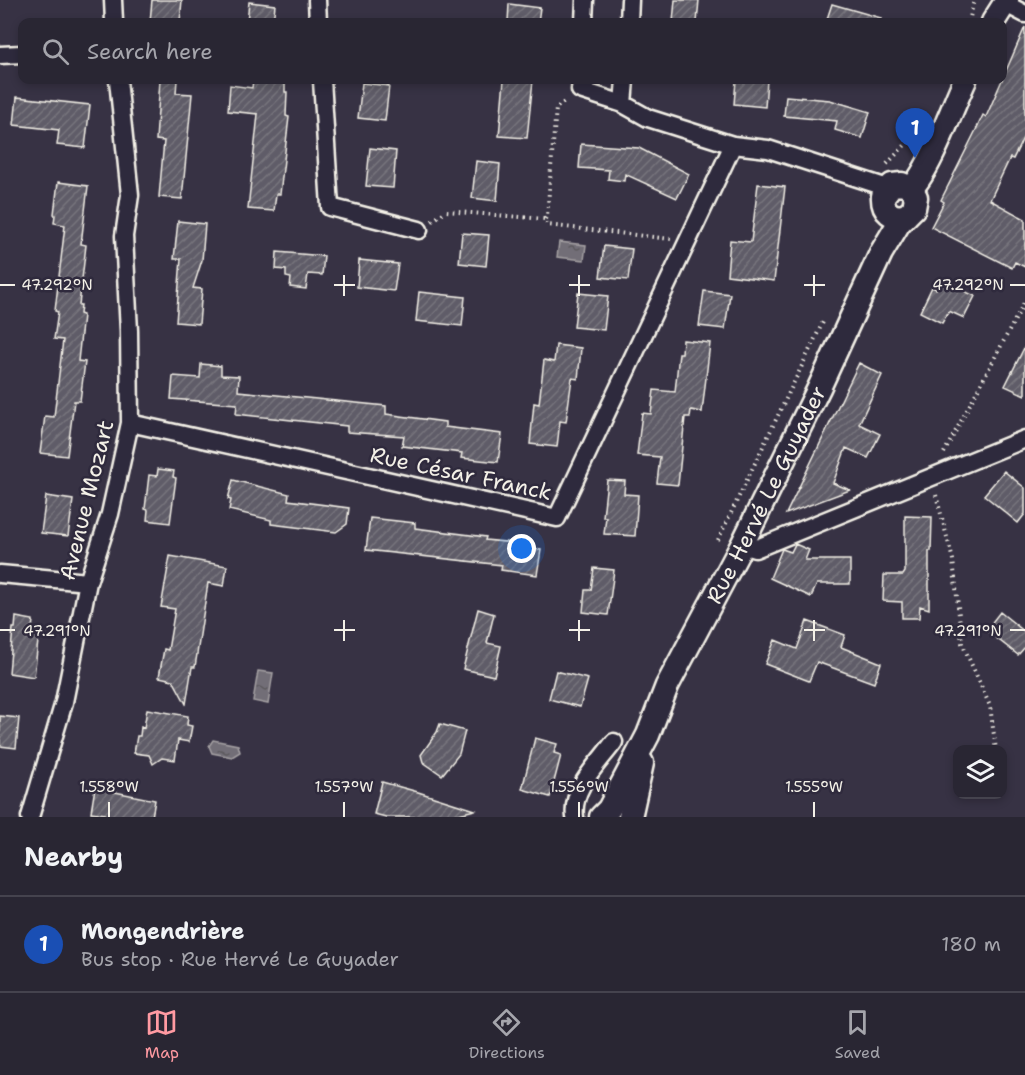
<!DOCTYPE html>
<meta charset="utf-8">
<style>
body{margin:0;font-family:"Shantell Sans",sans-serif;background:#35323f;color:#f1f3f6}
.controls{position:absolute;right:18px;bottom:18px;display:grid;overflow:hidden;border-radius:12px;box-shadow:0 3px 9px #0003}
.controls button{width:54px;height:54px;display:grid;place-items:center;padding:0;border:0;border-bottom:2px solid #45434e;background:#292633;color:#f1f3f6;font:30px sans-serif}
.you{position:absolute;left:522px;top:549px;width:21px;height:21px;margin:-15px;border:4px solid #fff;border-radius:50%;background:#1a73e8;box-shadow:0 0 0 9px #1a73e833}
.badge{display:grid;place-items:center;width:39px;height:39px;border-radius:50%;background:#ff9aa2;color:#fff;font-size:20px;font-weight:700}
.pin{position:absolute;translate:-50% -50px;filter:drop-shadow(0 2px 3px #0008)}
.pin::after{content:'';position:absolute;top:32px;width:21px;height:18px;background:inherit;clip-path:polygon(0 0,100% 0,50% 100%)}
.list{margin:0;padding:0;list-style:none}
h2{display:flex;justify-content:space-between;align-items:center;height:78px;margin:0;padding:0 24px;font-size:26px}
h2 small{font-size:20px;font-weight:400;color:#a5a5ac}
.list li{display:grid;grid-template-columns:39px 1fr auto;gap:18px;align-items:center;box-sizing:border-box;height:96px;padding:0 24px;border-top:2px solid #45434e}
.list b{display:block;font-size:22px;white-space:nowrap}
.list p{margin:0;font-size:20px;white-space:nowrap;color:#a5a5ac}
.list em{font-size:20px;font-style:normal;color:#a5a5ac}
.icon{flex:none;width:33px;height:33px;fill:none;stroke:currentColor;stroke-width:2;stroke-linecap:round;stroke-linejoin:round}
.map{position:relative;flex:none;width:1025px;height:817px;overflow:hidden}
.search{position:absolute;background:#292633;box-shadow:0 3px 9px #0003;left:18px;right:18px;top:18px;height:66px;display:flex;align-items:center;gap:15px;box-sizing:border-box;padding:0 21px;border-radius:12px;color:#a5a5ac;font-size:22px}
.sheet{height:174px;background:#292633}
nav{display:flex;justify-content:space-around;align-items:center;box-sizing:border-box;height:84px;border-top:2px solid #45434e;background:#292633;font-size:16px;color:#a5a5ac}
nav a{display:grid;justify-items:center;gap:3px}
nav .on{color:#ff9aa2}
.map>svg:first-child{display:block}
.water{fill:url(#water-ripples);stroke:#a6a2a4;stroke-width:1.5}
.building{fill:url(#building-hatch);stroke:#f4f1e8;stroke-width:1.5}
.lines{fill:none;stroke-linecap:round;stroke-linejoin:round}
.street-casing{stroke:#f4f1e8;stroke-width:21}
.secondary-casing{stroke:#f4f1e8;stroke-width:27}
.path{stroke:#f4f1e8;stroke-width:4;stroke-dasharray:1.5 4.5;stroke-linecap:butt}
.street{stroke:#2f2a3d;stroke-width:16}
.secondary{stroke:#2f2a3d;stroke-width:22}
.ticks{fill:none;stroke:#f4f1e8;stroke-width:2}
.labels{text-anchor:middle;stroke-width:5;stroke-linejoin:round;paint-order:stroke}
.street-label{font-size:22px;fill:#f4f1e8;stroke:#2f2a3d}
.ticks-label{font-size:15px;text-anchor:middle;fill:#f4f1e8;stroke:#2f2a3d;stroke-width:5;stroke-linejoin:round;paint-order:stroke}
</style>
<div class="map">
<svg width="1025" height="817" viewBox="0 0 1025 817">
<defs>
<pattern id="water-ripples" width="26" height="14" patternUnits="userSpaceOnUse" patternTransform="scale(1.5)"><rect width="26" height="14" fill="#726e77"/><path d="M2 4q2-2 4 0t4 0M15 11q2-2 4 0t4 0" fill="none" stroke="#5b595c"/></pattern>
<pattern id="building-hatch" width="6" height="6" patternUnits="userSpaceOnUse" patternTransform="scale(1.5)"><rect width="6" height="6" fill="#5f5c67"/><path d="M-1 1l2-2M0 6l6-6M5 7l2-2" fill="none" stroke="#77747d"/></pattern>
</defs>
<rect width="100%" height="100%" fill="#373244"/>
<filter id="ink" filterUnits="userSpaceOnUse"><feTurbulence type="fractalNoise" baseFrequency=".0167" numOctaves="2"/><feDisplacementMap in="SourceGraphic" scale="12" xChannelSelector="R" yChannelSelector="G"/><feConvolveMatrix kernelMatrix="1 2 1 2 8 2 1 2 1" color-interpolation-filters="sRGB"/></filter>
<g filter="url(#ink)">
<path class="water" d="M559,242L586,245L584,260L557,257Z
M258,671L273,673L268,704L253,701Z
M213,740L238,745L240,752L232,757L212,753L209,746Z"/>
<path class="building" d="M152,0H182L180,22H150Z
M675,0H699L697,22H673Z
M249,2L275,5L273,22H247Z
M509,4L540,8L538,22H508Z
M832,4L881,18L880,22H826Z
M1025,27V134L1013,159L1010,158L990,200L1025,219V267L1015,262L1012,268L931,227L944,202L941,200L975,132L983,115L986,117Z
M160,80H177L176,93L192,94L182,199L159,197L164,141L156,140Z
M253,80H285V92H287L286,116L289,117L280,194H276L274,211L248,209L258,114L228,111L230,85L252,88Z
M504,80H533L527,138L499,136Z
M744,80H767L765,107L734,104L736,81L744,82Z
M362,83L389,86L385,121L358,118Z
M786,96L830,100L870,112L862,138L835,130L837,121L784,116Z
M17,97L90,105L85,148L57,145L59,130L14,125Z
M581,144L639,148L689,174L677,198L625,174L624,181L608,179L609,170L579,168Z
M370,148L396,151L393,188L366,186Z
M476,161L500,164L497,201L472,198Z
M58,182L88,186L81,244L86,245L79,305H81L80,314L83,315L78,361L85,362L80,401H74L67,456L40,453L45,416L54,417L63,340L54,339L58,312L55,311L65,225L54,223L55,215L54,214Z
M758,184L785,187L774,281L727,275L730,240L751,242Z
M178,221L205,224L202,260L193,288L202,289L199,324L176,322L181,259H174Z
M462,233L489,235L486,266L459,263Z
M604,246L632,249L628,280L600,277Z
M277,252L324,256L322,275L308,274L306,289L290,287L291,278L286,277V270L276,269Z
M359,260L398,264L394,291L357,287Z
M940,280L975,296L964,318L949,311L942,323L920,312L932,287L936,289Z
M704,291L730,294L725,329L699,326Z
M419,292L465,297L462,326L416,321Z
M578,293L608,296L604,330L574,327Z
M683,340L710,343L702,412L691,410L690,417H685L678,485L657,483L660,457L637,455L642,413L651,414L654,390L675,392L679,353H682Z
M556,345L581,348L578,379L572,378L566,422L560,421L557,447L530,444L534,403L539,404L544,360L554,362Z
M1025,346V395L1005,386Z
M859,363L882,375L859,424L880,434L868,458L846,448L833,483L850,490L786,514Z
M201,364L221,366V375L239,376L238,391L386,406V414L445,422V427L502,434L498,462L461,458L462,453L402,446L404,436L347,432V426L236,414L237,404L171,399L173,376L200,378Z
M158,469L174,471L173,477L176,478L170,523L147,520L148,510L145,509L149,475L157,476Z
M1004,471L1025,488V514L1018,523L984,495Z
M233,480L289,494L288,500L349,508L347,524L336,532L271,524V520L229,510L231,500L228,499Z
M607,480L625,481L624,494L638,495L635,536L604,534L606,517H603Z
M46,496L73,500L68,536L41,533Z
M905,516L932,517L931,551H929V609L920,606L919,618H902V602L883,601L884,575H903L905,572Z
M370,518L415,523V528L486,537L485,540L526,544L525,548L541,550L537,575L501,570L502,565L366,550Z
M795,544L809,550L805,560H850V584H817L811,597L770,578L782,549L791,552Z
M170,556L227,566L224,586L208,583L195,667H192L186,704L173,680L159,677L164,649L168,650L175,609L161,607Z
M594,568L614,570L608,615L583,612L585,590H591Z
M478,609L494,614L487,643L501,646L494,676L463,669Z
M1000,612L1025,632V647L1018,655L986,630Z
M16,617L33,620L32,630L39,632L34,677L9,673L13,628H15Z
M807,621L845,635L841,647L881,663L874,683L817,662L809,681L765,664L775,640L797,649Z
M556,671L588,679L580,707L549,699Z
M147,709L188,716L187,725L192,726L189,742L178,740L175,760L162,758L153,764L149,755L134,753L137,736H140L141,727L144,728Z
M0,716L19,718L16,748L0,746Z
M440,724L465,731L459,754L442,775L423,762L421,755L437,732Z
M535,738L557,744L554,753L561,755L550,797L522,789Z
M382,782L418,792L475,810L447,817H386L374,814Z
M95,788L155,800L152,817H105V814L91,812Z"/>
<g class="lines">
<defs>
<path id="street" d="M113,0L114,22
M317,0L318,22
M1006,4L1025,14
M584,22L585,0
M629,22L630,0
M0,55L22,54
M322,80L330,207L419,230
M581,80L580,90L623,104L648,118L733,145L768,149L888,188
M623,104L625,80
M130,423L557,518L733,145
M742,545L755,549L1025,439
M0,574L88,582
M30,817L64,702L88,582L110,514L130,423L129,331L124,236L130,195L118,80
M575,817C571,788 598,764 614,742"/>
<g id="secondary">
<path d="M993,22L1007,0"/>
<path d="M911,189C931,168 952,108 965,80"/>
<path id="s1" d="M601,817L609,809L648,735L667,686L742,545L819,388L881,253L899,223L914,208L916,197L911,188L902,184L892,185L883,196C882,211 892,220 907,215"/>
<path d="M630,817L642,763"/>
</g>
</defs>
<use href="#street" class="street-casing"/>
<use href="#secondary" class="secondary-casing"/>
<path class="path" d="M969,22L974,0
M887,164L909,141L924,116
M545,219L547,216L556,108L567,100
M432,221L446,211L545,219L547,225L671,239
M944,453L1025,301
M936,495L953,560L962,643L990,706L996,750
M718,540L823,322"/>
<use href="#street" class="street"/>
<use href="#secondary" class="secondary"/>
</g>
</g>
<path class="ticks" d="M344,275V296M579,275V296M814,275V296M0,285H15M334,285H355M569,285H590M804,285H825M1010,285H1025M344,620V641M579,620V641M814,620V641M0,630H15M334,630H355M569,630H590M804,630H825M1010,630H1025M109,802V817M344,802V817M579,802V817M814,802V817"/>
<g class="labels">
<g class="street-label">
<text transform="translate(461 473) rotate(12)" y="8">Rue César Franck</text>
<text dy="8" stroke="none"><textPath href="#s1" startOffset="363">Rue Hervé Le Guyader</textPath></text>
<text transform="translate(86 500) rotate(-76)" y="8">Avenue Mozart</text>
</g>
</g>
<g class="ticks-label">
<text x="57" y="290">47.292°N</text>
<text x="968" y="290">47.292°N</text>
<text x="57" y="636">47.291°N</text>
<text x="968" y="636">47.291°N</text>
<text x="109" y="792">1.558°W</text>
<text x="344" y="792">1.557°W</text>
<text x="579" y="792">1.556°W</text>
<text x="814" y="792">1.555°W</text>
</g>
</svg>
<div class="controls">
<button><svg class="icon" aria-label="layers" viewBox="0 0 24 24"><path d="M12 4l9 5-9 5-9-5zM3 14l9 5 9-5"/></svg></button>
</div>
<div class="you"></div>
<div class="pin badge" style="left:915px;top:158px;background:#1a4fb4">1</div>
<div class="search"><svg class="icon" aria-label="search" viewBox="0 0 24 24"><circle cx="10" cy="10" r="6"/><path d="M15 15l6 6"/></svg>Search here</div>
</div>
<section class="sheet">
<h2>Nearby<small></small></h2>
<ul class="list">
<li><span class="badge" style="background:#1a4fb4">1</span><div><b>Mongendrière</b><p>Bus stop · Rue Hervé Le Guyader</p></div><em>180 m</em></li>
</ul>
</section>
<nav>
<a class="on"><svg class="icon" aria-label="map" viewBox="0 0 24 24"><path d="M3 6l6-2 6 2 6-2v14l-6 2-6-2-6 2zM9 4v14M15 6v14"/></svg>Map</a>
<a><svg class="icon" aria-label="directions" viewBox="0 0 24 24"><path d="M12 3l9 9-9 9-9-9zM9 14v-3h6M13 9l2 2-2 2"/></svg>Directions</a>
<a><svg class="icon" aria-label="saved" viewBox="0 0 24 24"><path d="M7 4h10v16l-5-4-5 4z"/></svg>Saved</a>
</nav>
